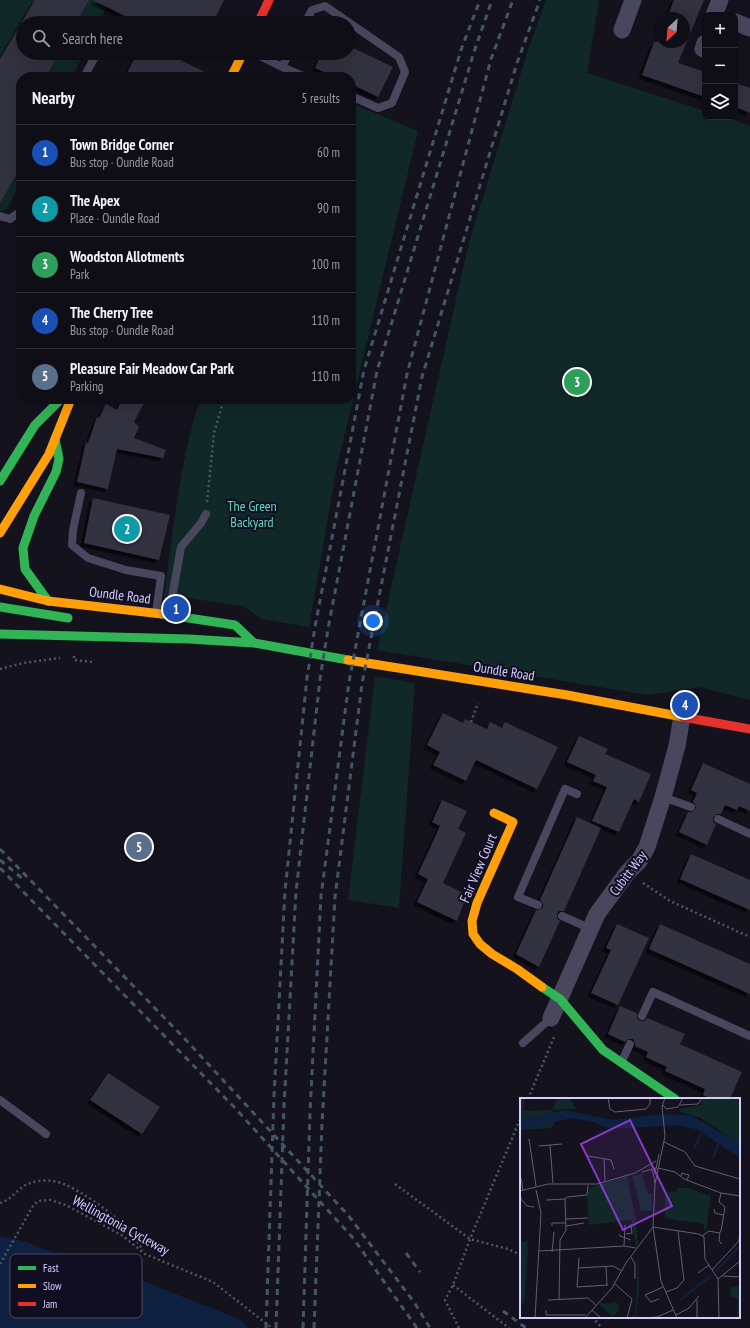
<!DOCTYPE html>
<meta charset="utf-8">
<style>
body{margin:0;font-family:"PT Sans Narrow",sans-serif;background:#18171f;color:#f1f3f6}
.controls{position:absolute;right:12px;top:12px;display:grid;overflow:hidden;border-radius:8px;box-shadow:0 4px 16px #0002}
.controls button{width:36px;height:36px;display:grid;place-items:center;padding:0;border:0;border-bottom:1px solid #2f2e35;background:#0f0e16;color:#f1f3f6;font:20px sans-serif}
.compass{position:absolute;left:654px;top:12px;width:36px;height:36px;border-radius:50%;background:#0f0e16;box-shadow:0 4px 16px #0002;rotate:206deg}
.you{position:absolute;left:373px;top:621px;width:14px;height:14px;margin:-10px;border:3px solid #fff;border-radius:50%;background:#1a73e8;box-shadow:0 0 0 6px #1a73e833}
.badge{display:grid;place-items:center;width:26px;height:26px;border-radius:50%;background:#2563eb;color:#fff;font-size:13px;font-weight:700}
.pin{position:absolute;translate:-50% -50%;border:2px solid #fff;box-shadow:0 1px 4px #0006}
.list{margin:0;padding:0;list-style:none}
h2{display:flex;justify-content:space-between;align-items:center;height:52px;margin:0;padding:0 16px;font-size:17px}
h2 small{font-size:13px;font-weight:400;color:#9b9ca1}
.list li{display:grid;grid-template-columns:26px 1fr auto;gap:12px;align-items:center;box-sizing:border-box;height:56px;padding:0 16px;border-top:1px solid #2f2e35}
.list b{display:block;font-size:15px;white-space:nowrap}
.list p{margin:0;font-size:13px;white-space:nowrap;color:#9b9ca1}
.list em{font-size:13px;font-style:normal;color:#9b9ca1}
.icon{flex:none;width:22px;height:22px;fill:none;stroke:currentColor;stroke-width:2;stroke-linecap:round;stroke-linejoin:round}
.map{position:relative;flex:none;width:750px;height:1328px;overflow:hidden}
.search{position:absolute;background:#0f0e16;box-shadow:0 4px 16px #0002;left:16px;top:16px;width:340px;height:44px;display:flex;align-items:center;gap:10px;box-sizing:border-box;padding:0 14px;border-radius:22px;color:#9b9ca1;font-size:15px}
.panel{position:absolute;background:#0f0e16;box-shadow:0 4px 16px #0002;left:16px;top:72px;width:340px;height:332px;border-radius:16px}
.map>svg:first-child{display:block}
.green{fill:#112828}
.water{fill:#0f2141}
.building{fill:#32303f;filter:url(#shadow)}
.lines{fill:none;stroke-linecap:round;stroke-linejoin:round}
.path{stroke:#4b5966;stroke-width:2.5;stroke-dasharray:2 3;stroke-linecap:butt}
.lane{stroke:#48475e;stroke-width:8}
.street{stroke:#48475e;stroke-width:17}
.fast{stroke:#30b455;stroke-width:9}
.slow{stroke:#ff9f0a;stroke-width:9}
.jam{stroke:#e5322d;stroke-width:9}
.rail{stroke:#425665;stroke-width:3;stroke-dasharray:6 5;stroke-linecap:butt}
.labels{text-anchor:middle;stroke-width:4;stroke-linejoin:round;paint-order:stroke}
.park-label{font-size:14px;fill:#5ddcbd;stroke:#110e21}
.street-label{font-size:14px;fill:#d5cffe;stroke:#110e21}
.inset-river{fill:none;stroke:#0f2141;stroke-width:2}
.inset-road{fill:none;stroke:#615e77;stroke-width:1}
.view{fill:#843cc5;fill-opacity:0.15;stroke:#843cc5;stroke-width:2}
.inset-edge{fill:none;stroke:#d5cffe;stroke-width:2}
.key{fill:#110e21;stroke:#4c4863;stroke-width:1}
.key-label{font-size:11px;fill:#d5cffe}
</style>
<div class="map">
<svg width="750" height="1328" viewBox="0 0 750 1328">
<defs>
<filter id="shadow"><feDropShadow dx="-3.5" dy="3.5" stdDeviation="0" flood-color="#0009"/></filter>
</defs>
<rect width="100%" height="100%" fill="#14121d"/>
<path class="green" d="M0,0H110L98,23H23V53H84L72,77H21V181L7,209L0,211Z
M546,0H599L587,73L705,111V117H725L750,126V700L699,687L648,695L377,650L468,246L528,50Z
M351,103L418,131L337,466L309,627L262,619L243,606L181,597L176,604L163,602C173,534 179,464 200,399H351Z
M375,676L415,683L399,908L348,900Z"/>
<path class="water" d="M0,1236L27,1242L41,1248L105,1266L221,1312L241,1320L248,1328H0Z"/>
<path class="building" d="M35,0H89L76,23H23V53H59L46,77H21V121L15,132L21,135V166L0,203V59Z
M93,0H224L213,23H139Z
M674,0H704L678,63L705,72V97L642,75L654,42H657L660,35V42H684V18H667Z
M349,46L393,67L378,97L351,84V77H335L315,68L322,53H349Z
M137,53H166L215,77H125Z
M735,83L750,88V113L735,107Z
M122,399H146L134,422L139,427L134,438L166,450L163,458L117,449L108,489L77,482L86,442L88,443L97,417L99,418L106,404L117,410Z
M93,498L170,515L159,560L84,543Z
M443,713L463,723L465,719L487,729L490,722L502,728L505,722L558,747L537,789L476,760L466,781L433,765L440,752L427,745Z
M579,736L608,749L605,754L651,774L639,802L634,799L619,832L592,821L607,787L593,781L596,775L567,762Z
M703,763L750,784V811L739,806L737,810L725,805L721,814H717L713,817V822L716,824L707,845L679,832L688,812H692L696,808L695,804L693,802L697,793L691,790Z
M442,800L467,811L458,829L466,833L443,883L467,895L457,921L417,902L428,879L418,874L440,826L432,822Z
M577,817L601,828L564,911H559L557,914V919L560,921L539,967L516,954L536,910H539L543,907V904L540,900Z
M691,854L750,880V910L680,879Z
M617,924L649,938L618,1005L591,993L611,950L606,948Z
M660,924L750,964V994L649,949Z
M620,1006L637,1013V1019L640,1021H645L647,1018L685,1034L680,1044L742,1072L730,1099H712L703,1095L705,1089L665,1071L667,1067L646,1057L648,1052L635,1046V1043L633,1039H629L625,1042L608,1034Z
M108,1073L160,1107L142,1134L90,1100Z"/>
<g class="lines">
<path class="path" d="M207,502L214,433L224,399
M74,656V660L92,662
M0,669L23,663L60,658
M471,722L478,703
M643,883L670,901L750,937
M528,1099L554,1037
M395,1184L470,1239L508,1249L521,1255
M0,1203C12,1200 18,1187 30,1183C41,1179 56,1180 66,1185C84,1193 110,1212 124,1225C132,1232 137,1242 143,1250
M0,1264L33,1206L38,1201L50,1200L66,1205L123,1236L145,1254L213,1282L272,1328
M453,1285L509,1328
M592,1317L602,1328
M459,1328L445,1300L453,1285L470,1239L521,1117"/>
<path class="lane" d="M305,23L312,10L325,6L399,57L405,72L392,103L378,108L351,96
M254,53L282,67L305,77
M282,67L289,53
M84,77L97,53
M0,216L10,219L21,211
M81,493L73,530L72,545L88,558L126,570L161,576L156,613
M169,615L181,547L201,523L206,514
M663,797L691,807
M718,819L750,834
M538,905L518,897L565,789L577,794
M562,916L591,929
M642,1016L653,992L750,1036
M523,1043L551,1018
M621,1063L630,1044
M0,1100L46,1134"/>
<path class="street" d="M714,15L720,0
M735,22L750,28
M622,30L633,0
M703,49L705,43
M551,1018L597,914L627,873L639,861L647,847L663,797L677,746L682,716"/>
<path class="fast" d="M0,481L35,425L61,399
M48,601L25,569L23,548L34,516L56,472L59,459L55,439
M0,607L68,618
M162,614L235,625L254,643
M0,634L189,639L254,643L348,660
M542,987L560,999L603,1050L675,1099"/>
<path class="slow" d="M231,77L243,53
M0,533L49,454L71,399
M0,589L48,601L162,614
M348,660L567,695L683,717
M494,813L513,822L477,903L472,921L473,934L480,944L492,954L517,969L542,987"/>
<path class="jam" d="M258,23L269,0
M683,717L750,729"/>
<path class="rail" d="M0,849L185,1039L348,1215L414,1302L430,1328
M0,860L23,879
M0,868L235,1108L353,1238L417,1328
M406,1253L420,1272
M503,1311L526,1328
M266,1328L274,1096L285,891L307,678L315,627L364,370L461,50L480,0
M276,1328L284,1106L296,892L320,679L328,629L377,371L474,52L492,0
M303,1328L310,1113L321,896L349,682L407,374L491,59L513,0
M314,1328L322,1124L335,897L362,684L422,377L517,63L540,0"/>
</g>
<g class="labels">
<g class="park-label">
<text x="252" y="511">The Green<tspan x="252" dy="16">Backyard</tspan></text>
</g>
<g class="street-label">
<text transform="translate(120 595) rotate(7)" y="5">Oundle Road</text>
<text transform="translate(504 671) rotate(9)" y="5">Oundle Road</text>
<text transform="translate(478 868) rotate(-67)" y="5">Fair View Court</text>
<text transform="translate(628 873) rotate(-53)" y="5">Cubitt Way</text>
<text transform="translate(121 1225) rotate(29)" y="5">Wellingtonia Cycleway</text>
</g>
</g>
<g transform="translate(520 1098)">
<rect width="220" height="220" fill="#14121d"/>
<path d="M0,0H5L3,13L32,12L37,0H50L56,11L32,12L34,25L31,30L0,32ZM183,0H220V46L181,20L160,14L159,11L180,7ZM122,75L127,95H132V112L128,113H121L112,78ZM107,78L116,122L118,148L116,149L111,122L69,127L67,98L70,89ZM157,90H168L191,98L186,133H184V126L145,120V95L157,93ZM7,143L8,152L4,207L0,203V145ZM118,152L119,189L116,220H109L115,217L116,208ZM211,189H220V220H217L218,201L210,198ZM81,204L84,206L96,204L99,207L98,213L93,219L79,206Z" fill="#112828"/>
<path d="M44,12L93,22L142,16L170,17L216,43L220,47V60L178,32L160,27L90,31L73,24L51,20L15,29H0V22Z" fill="#0f2141"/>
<path class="inset-river" d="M174,51L181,36M193,60L198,46M196,173L220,148M160,202L192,177"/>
<path class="inset-road" d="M88,0L90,11L95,14L126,11L130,6V0M143,7L146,11L158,9L163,0M160,7L178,6L182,0M9,41L16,88M144,44L165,54L175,68L220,81M30,47L33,85M19,48L42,46M68,58L91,62L94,71M84,61L85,84M138,70L155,74L164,81L201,95L220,98M130,71L133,74L135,85M122,74L136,70M135,76L139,56M161,78L162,75L169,77L167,82M1,80L3,92M0,93L28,86H77L115,75L136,63M0,95L1,101L7,108L14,109M26,102L45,101M194,111L195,115L203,117M46,121L68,120M32,128V125H46M46,128L64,125M133,129L179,136L184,139L185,161L198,181L199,220M133,129L141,183L157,220M200,134L199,143L202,146M99,136L100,138L111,142M106,136L112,135L111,126M182,138L189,133L199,135L201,133L205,109L199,104L201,95M104,148L105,127M19,153L104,148L116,150M32,154L34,134M111,159L115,166V181M59,160L57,189L88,187M86,169L87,187M58,170L93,168L102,173M192,172L219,143L220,127M178,175L189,167M203,178L220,179M198,181L220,163M95,186L112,201L107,220M146,194L157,190L164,182L158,133M39,201L40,142L46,132L45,101L47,99L67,97L68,87M139,201L131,204L125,197L143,189M28,202L68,200L76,207M177,202V220M26,212V217H66M72,212L81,220M156,217L169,210L179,198M15,220L21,115L16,92M65,220L92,190L106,165L133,129L135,86L145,38L142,8L145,0M125,220L137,219L153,212"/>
<path class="view" d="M110,22L152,108L103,132L61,46Z"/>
<rect width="220" height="220" class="inset-edge"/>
</g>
<rect x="10" y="1254" width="132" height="64" rx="6" class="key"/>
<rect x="18" y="1266" width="18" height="4" fill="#30b455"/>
<rect x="18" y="1284" width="18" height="4" fill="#ff9f0a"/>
<rect x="18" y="1302" width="18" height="4" fill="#e5322d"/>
<g class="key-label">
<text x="43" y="1272">Fast</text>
<text x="43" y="1290">Slow</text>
<text x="43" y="1308">Jam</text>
</g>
</svg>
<div class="controls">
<button>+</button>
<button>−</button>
<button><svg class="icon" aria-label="layers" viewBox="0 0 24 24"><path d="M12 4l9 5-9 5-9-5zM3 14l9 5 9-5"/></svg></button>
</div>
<svg class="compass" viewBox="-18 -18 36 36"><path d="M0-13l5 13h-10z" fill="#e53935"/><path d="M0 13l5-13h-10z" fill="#9b9ca1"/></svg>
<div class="you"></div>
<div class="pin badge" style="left:176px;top:609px;background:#1a4fb4">1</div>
<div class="pin badge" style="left:127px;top:529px;background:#0f9aa8">2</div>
<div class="pin badge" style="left:577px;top:382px;background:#2e9e5b">3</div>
<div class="pin badge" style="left:685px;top:705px;background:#1a4fb4">4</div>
<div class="pin badge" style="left:139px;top:847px;background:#5c6f8a">5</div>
<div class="search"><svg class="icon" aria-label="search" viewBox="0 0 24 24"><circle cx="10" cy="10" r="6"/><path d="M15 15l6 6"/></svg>Search here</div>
<section class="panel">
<h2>Nearby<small>5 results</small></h2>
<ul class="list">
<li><span class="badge" style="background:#1a4fb4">1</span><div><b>Town Bridge Corner</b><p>Bus stop · Oundle Road</p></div><em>60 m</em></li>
<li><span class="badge" style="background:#0f9aa8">2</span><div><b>The Apex</b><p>Place · Oundle Road</p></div><em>90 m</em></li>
<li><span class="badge" style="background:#2e9e5b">3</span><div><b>Woodston Allotments</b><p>Park</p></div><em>100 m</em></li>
<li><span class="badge" style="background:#1a4fb4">4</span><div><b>The Cherry Tree</b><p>Bus stop · Oundle Road</p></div><em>110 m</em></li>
<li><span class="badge" style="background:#5c6f8a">5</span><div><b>Pleasure Fair Meadow Car Park</b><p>Parking</p></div><em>110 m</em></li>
</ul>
</section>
</div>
